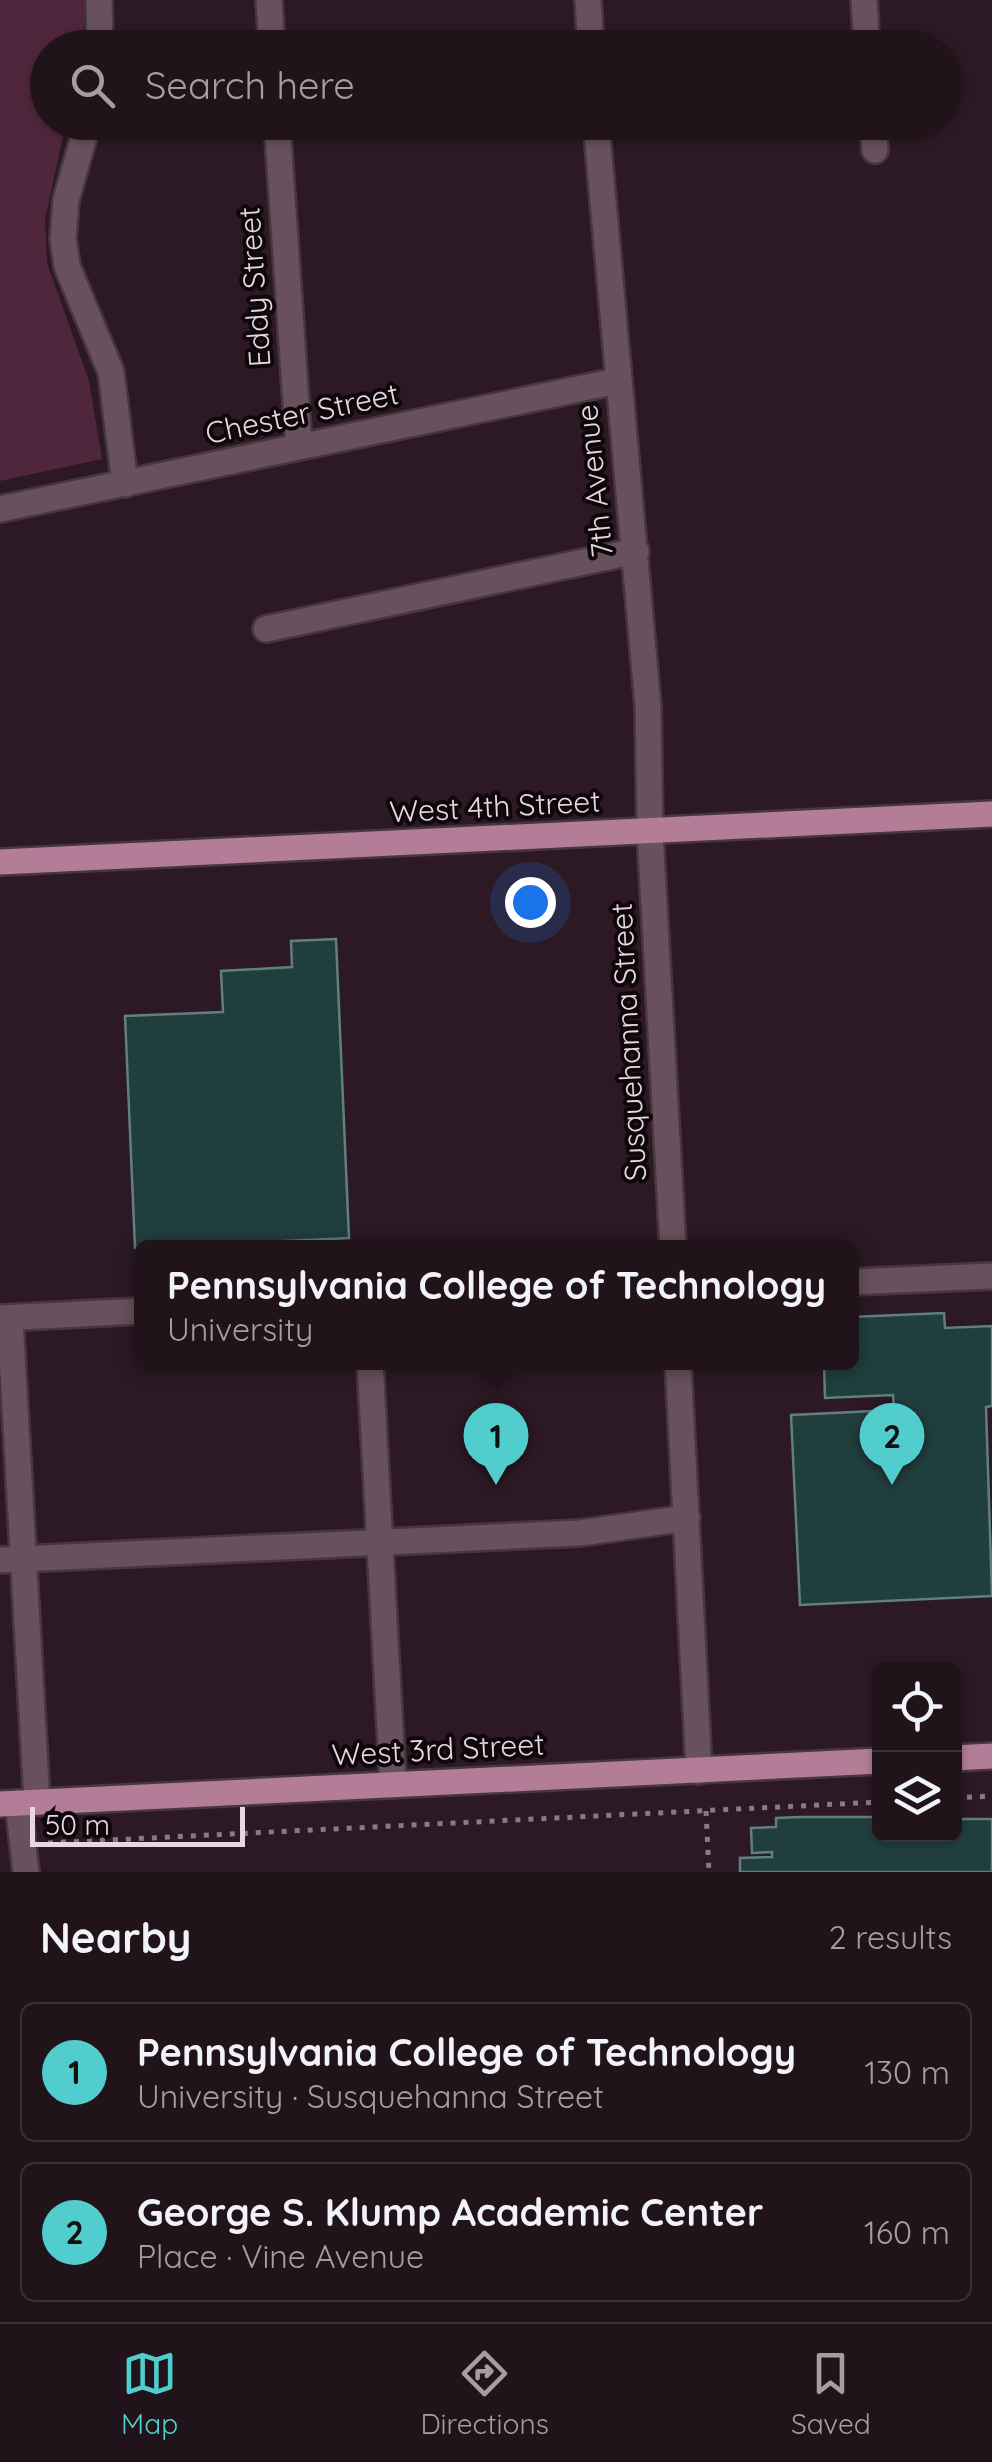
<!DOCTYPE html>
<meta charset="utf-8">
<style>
body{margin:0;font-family:Quicksand,sans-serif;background:#291c23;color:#f1f3f6}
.controls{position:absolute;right:30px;bottom:30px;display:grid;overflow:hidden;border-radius:15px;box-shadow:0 2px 8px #0004}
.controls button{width:90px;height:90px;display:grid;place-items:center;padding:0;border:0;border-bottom:2px solid #3e3239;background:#21131a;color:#f1f3f6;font:50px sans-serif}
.scale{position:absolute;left:30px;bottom:25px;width:215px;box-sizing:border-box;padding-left:10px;border:5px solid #e6d8de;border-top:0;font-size:28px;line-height:35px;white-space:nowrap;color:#e6d8de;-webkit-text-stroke:8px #0f070b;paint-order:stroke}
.you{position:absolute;left:530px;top:902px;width:35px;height:35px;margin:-25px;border:8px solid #fff;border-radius:50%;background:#1a73e8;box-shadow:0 0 0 15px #1a73e833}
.badge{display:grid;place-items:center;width:65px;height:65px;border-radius:50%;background:#52cdce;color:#111;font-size:32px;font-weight:700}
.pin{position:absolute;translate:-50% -82px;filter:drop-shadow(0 2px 5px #0008)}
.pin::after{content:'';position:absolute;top:52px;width:35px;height:30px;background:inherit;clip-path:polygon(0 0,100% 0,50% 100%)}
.popup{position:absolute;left:134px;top:1240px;width:725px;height:130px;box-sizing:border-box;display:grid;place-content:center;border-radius:15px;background:#21131a;filter:drop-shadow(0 2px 8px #0005);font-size:32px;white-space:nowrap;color:#a29ea2}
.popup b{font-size:38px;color:#f1f3f6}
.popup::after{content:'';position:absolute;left:50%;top:100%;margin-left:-20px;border:20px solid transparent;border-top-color:#21131a}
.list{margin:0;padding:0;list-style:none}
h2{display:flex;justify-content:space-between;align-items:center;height:130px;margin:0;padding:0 40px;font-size:42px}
h2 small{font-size:32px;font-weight:400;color:#a29ea2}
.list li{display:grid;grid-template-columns:65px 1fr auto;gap:30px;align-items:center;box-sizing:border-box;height:140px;margin:0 20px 20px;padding:0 20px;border:2px solid #3e3239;border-radius:15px}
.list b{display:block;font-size:38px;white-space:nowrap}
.list p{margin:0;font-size:32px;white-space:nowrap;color:#a29ea2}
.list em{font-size:32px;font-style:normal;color:#a29ea2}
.icon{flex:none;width:55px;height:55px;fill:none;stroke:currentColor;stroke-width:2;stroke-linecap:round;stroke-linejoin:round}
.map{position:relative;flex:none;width:992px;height:1872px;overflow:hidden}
.search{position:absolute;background:#21131a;box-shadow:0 2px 8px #0004;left:30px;right:30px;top:30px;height:110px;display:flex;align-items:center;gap:25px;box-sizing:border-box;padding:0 35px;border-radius:55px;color:#a29ea2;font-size:38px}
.sheet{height:450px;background:#21131a}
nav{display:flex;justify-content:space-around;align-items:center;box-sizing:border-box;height:140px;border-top:2px solid #3e3239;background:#21131a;font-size:28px;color:#a29ea2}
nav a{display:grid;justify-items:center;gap:5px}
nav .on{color:#52cdce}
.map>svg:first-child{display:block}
.green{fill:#50263c}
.building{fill:#213e3e;stroke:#607f7e;stroke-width:2.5}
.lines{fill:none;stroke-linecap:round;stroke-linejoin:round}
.minor-casing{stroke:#46373e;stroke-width:30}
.major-casing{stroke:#46373e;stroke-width:30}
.path{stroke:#8a7a82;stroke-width:5;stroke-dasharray:5 8;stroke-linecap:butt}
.minor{stroke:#68515c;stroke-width:25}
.major{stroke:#b37d97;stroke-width:25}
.labels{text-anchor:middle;stroke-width:8;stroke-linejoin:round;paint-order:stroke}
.street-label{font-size:30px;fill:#e6d8de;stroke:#0f070b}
</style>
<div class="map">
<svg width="992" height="1872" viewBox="0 0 992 1872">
<rect width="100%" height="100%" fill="#2c1923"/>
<path class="green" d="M0,0H85L83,47L48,48V122L66,123L45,219L47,263L89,381L102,459L0,481Z"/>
<path class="building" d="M336,939L349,1238L135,1248L125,1016L223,1012L221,971L292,967L291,941Z
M944,1313L945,1328L992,1326V1406L986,1407L992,1596L800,1605L791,1415L894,1410L893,1395L825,1398L824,1362H851V1317Z
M801,1817H880V1834H954V1819H992V1872H740V1858L772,1857V1852L752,1853L751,1828L776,1827V1818Z"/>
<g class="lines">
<defs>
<path id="minor" d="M99,0L100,48
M269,0L272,48
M588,0L591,48
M864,0L867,48
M88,122L66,200L63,239L67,266L111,372L125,484
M277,122L299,447
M596,122L648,706L650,832L673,1248
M873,122L875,150
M0,509L617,381
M266,629L636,551
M851,1282L992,1276
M0,1318L141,1311
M10,1318L37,1802
M370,1362L393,1785
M678,1362L699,1771
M0,1560L580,1533L687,1518
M18,1803L26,1872"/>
<path id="major" d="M0,862L992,814
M954,1758L992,1756
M0,1804L880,1761"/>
</defs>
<use href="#minor" class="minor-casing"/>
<use href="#major" class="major-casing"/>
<path class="path" d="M954,1798L992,1796
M706,1811L709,1872
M48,1843L880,1802"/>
<use href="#minor" class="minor"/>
<use href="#major" class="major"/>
</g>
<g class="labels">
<g class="street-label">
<text transform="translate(255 287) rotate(-94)" y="10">Eddy Street</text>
<text transform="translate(302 414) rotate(-12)" y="10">Chester Street</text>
<text transform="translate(595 481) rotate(-96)" y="10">7th Avenue</text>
<text transform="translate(495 807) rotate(-3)" y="10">West 4th Street</text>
<text transform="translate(629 1042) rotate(-93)" y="10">Susquehanna Street</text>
<text transform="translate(438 1750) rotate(-3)" y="10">West 3rd Street</text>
</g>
</g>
</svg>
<div class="controls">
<button><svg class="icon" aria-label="locate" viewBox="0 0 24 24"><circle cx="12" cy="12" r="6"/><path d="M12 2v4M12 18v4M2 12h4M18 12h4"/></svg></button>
<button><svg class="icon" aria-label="layers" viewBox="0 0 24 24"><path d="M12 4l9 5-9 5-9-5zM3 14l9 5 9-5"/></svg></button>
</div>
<div class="scale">50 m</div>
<div class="you"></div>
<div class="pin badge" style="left:496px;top:1485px">1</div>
<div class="popup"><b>Pennsylvania College of Technology</b>University</div>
<div class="pin badge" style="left:892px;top:1485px">2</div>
<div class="search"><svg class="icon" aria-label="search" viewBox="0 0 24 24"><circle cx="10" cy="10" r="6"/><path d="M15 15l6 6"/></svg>Search here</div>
</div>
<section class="sheet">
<h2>Nearby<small>2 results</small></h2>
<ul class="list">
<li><span class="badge">1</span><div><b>Pennsylvania College of Technology</b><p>University · Susquehanna Street</p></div><em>130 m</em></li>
<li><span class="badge">2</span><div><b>George S. Klump Academic Center</b><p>Place · Vine Avenue</p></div><em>160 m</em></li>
</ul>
</section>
<nav>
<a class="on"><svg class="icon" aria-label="map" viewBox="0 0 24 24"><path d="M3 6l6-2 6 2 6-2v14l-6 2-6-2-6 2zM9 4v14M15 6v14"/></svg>Map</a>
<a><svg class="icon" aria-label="directions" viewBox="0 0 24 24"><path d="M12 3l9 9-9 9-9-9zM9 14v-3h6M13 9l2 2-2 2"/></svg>Directions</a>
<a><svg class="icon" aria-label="saved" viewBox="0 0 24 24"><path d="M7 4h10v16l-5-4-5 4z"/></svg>Saved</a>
</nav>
